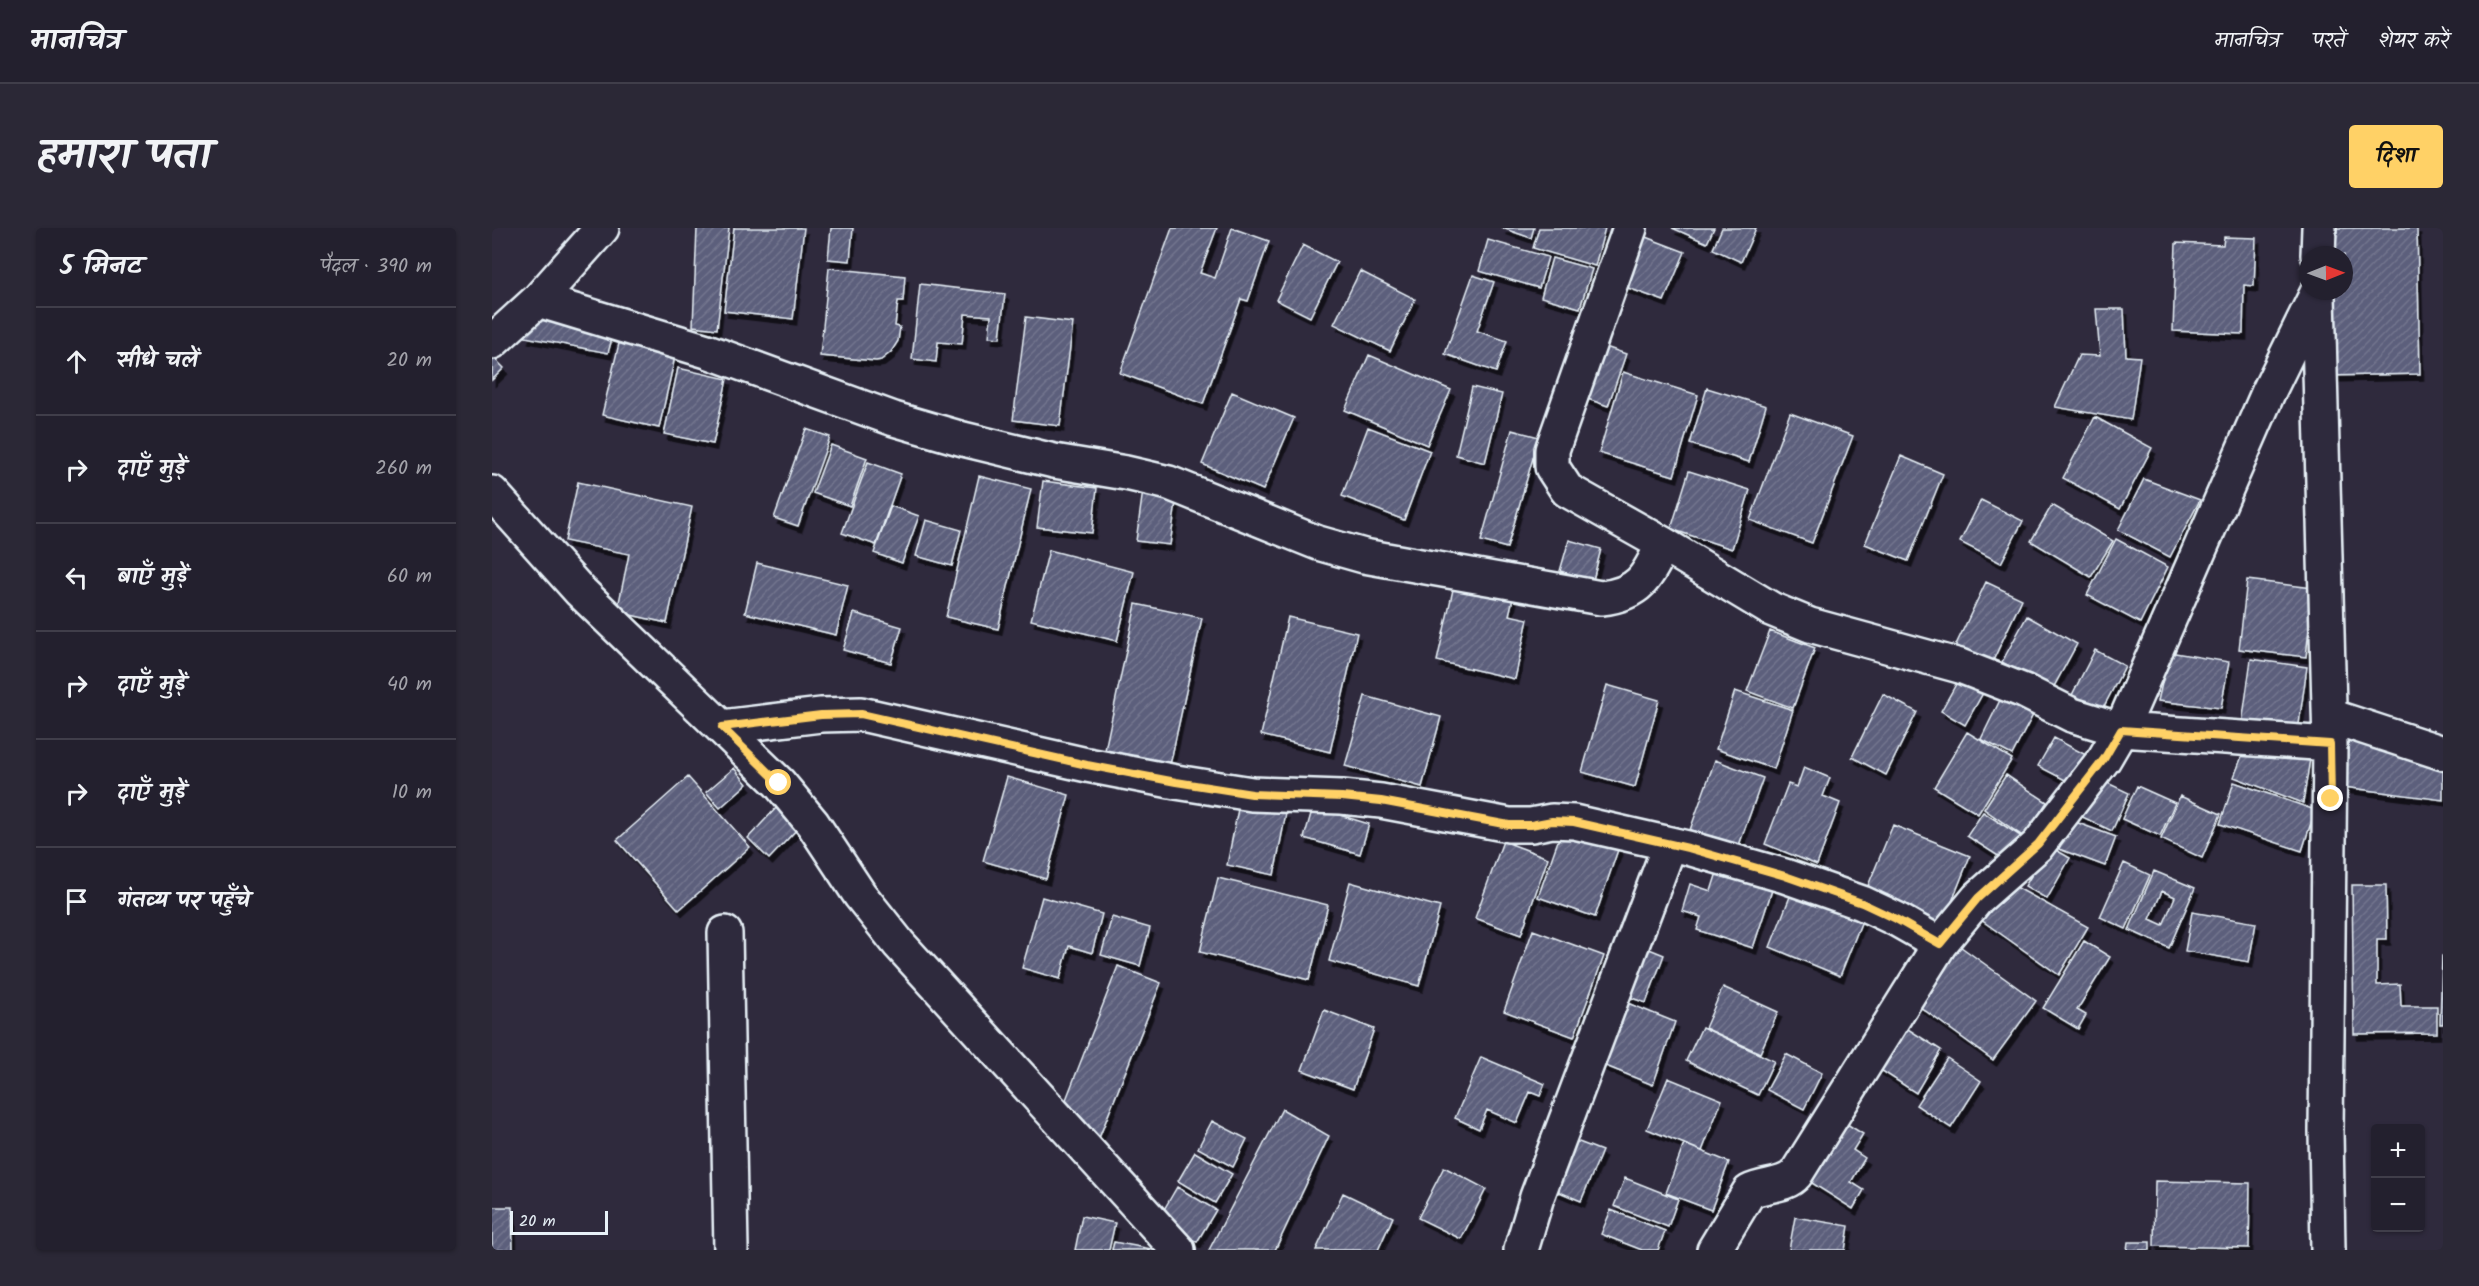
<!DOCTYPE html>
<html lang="hi">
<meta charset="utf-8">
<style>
body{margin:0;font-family:Kalam,"Playpen Sans Deva",sans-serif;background:#2b2836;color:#f1f3f6}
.controls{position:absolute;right:18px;bottom:18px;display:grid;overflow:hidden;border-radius:6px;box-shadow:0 2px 4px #0004}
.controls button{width:54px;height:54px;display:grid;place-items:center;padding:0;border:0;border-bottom:2px solid #403e4a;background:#23202e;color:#f1f3f6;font:30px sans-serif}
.compass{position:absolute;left:1807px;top:18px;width:54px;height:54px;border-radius:50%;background:#23202e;box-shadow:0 2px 4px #0004;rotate:89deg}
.scale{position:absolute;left:18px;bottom:15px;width:98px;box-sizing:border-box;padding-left:6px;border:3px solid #e8f1f8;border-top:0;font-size:16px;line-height:21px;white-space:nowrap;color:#e8f1f8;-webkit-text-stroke:4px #2f2a3d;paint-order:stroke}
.stop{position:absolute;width:18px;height:18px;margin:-14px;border:4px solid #ffd166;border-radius:50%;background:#fff}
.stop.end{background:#ffd166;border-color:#fff;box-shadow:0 2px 6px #0008}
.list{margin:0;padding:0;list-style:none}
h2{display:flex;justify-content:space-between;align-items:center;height:78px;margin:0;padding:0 24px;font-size:26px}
h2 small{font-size:20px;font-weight:400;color:#a3a3aa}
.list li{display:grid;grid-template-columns:39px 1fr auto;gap:18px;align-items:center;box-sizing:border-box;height:108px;padding:0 24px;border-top:2px solid #403e4a}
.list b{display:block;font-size:22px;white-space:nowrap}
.list em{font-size:20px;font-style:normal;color:#a3a3aa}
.icon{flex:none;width:33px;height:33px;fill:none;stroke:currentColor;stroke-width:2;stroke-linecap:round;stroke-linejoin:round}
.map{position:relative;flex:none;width:1951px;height:1022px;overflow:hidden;border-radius:6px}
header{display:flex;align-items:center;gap:36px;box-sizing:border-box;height:84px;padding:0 30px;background:#23202e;border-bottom:2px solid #403e4a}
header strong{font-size:28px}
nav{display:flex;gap:33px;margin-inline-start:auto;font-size:21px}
.intro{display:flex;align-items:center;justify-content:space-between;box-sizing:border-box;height:144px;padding:0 36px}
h1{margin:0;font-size:42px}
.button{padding:15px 27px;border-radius:6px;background:#ffd166;color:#111;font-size:21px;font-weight:700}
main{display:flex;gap:36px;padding:0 36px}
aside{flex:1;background:#23202e;border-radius:6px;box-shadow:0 2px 4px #0004}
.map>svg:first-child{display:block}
.building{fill:url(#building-hatch);stroke:#e8f1f8;stroke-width:1.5;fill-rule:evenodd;filter:url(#shadow)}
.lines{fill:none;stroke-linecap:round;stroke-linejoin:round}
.street-casing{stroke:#e8f1f8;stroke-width:38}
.street{stroke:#2f2a3d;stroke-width:33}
.route{stroke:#ffd166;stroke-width:8}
</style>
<header>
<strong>मानचित्र</strong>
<nav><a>मानचित्र</a><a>परतें</a><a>शेयर करें</a></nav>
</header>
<div class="intro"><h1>हमारा पता</h1><a class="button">दिशा</a></div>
<main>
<aside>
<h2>5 मिनट<small>पैदल · 390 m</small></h2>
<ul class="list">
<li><svg class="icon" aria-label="ahead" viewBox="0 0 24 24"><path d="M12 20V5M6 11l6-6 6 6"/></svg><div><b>सीधे चलें</b></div><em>20 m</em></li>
<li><svg class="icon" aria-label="right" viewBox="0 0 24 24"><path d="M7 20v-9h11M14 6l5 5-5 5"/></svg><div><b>दाएँ मुड़ें</b></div><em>260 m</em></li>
<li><svg class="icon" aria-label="left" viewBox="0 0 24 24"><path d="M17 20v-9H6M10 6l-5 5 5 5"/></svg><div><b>बाएँ मुड़ें</b></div><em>60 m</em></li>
<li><svg class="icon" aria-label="right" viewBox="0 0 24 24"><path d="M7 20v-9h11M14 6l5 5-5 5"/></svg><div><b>दाएँ मुड़ें</b></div><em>40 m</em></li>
<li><svg class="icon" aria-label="right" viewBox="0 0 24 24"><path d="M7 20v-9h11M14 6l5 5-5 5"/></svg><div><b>दाएँ मुड़ें</b></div><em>10 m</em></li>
<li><svg class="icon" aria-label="arrive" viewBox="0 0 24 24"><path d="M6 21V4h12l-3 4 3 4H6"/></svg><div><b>गंतव्य पर पहुँचे</b></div></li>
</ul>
</aside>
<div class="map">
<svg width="1951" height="1022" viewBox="0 0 1951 1022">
<defs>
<pattern id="building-hatch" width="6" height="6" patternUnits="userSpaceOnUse" patternTransform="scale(1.5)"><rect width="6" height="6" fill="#5c5e7b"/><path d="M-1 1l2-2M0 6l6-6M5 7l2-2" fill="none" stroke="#73768e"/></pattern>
<filter id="shadow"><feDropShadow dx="3.5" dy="6" stdDeviation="0" flood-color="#0009"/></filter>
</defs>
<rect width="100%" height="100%" fill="#2f2a3d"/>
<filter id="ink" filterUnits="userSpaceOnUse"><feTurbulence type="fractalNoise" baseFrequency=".0167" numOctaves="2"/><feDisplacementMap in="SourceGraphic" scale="12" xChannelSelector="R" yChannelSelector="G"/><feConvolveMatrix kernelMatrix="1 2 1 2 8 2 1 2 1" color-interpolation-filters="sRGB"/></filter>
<g filter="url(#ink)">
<path class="building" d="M205,0H237L225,101L201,98Z
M242,0H312L301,91L232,83Z
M339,0H361L358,33L336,31Z
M680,0H725L708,45L723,50L740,0L777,13L756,73L749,71L711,176L628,145Z
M1010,0H1042L1039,10Z
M1047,0H1113L1103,38L1041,20Z
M1180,0H1222L1215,15Z
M1230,0H1264L1249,34L1221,21Z
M1833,0H1925L1928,146L1836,148L1834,63H1852V27H1833Z
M1143,5L1193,24L1172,73L1125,56Z
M1732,9L1764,10L1762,58L1752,57L1751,106L1681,103L1684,15L1731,17Z
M996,12L1056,29L1047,60L987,43Z
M811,17L845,34L818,89L784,72Z
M1060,30L1100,41L1088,80L1049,69Z
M337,40L413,48L411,73H406L403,98L408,99L406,113L399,124L389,132L384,133L328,128Z
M868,43L923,71L898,123L842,96Z
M981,47L1002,54L985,103L1015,113L1004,144L953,126Z
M428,56L513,66L508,110L497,109L499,88L473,86L470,116L446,114L444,134L420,131Z
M1604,81H1632L1634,128L1648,129L1639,192L1563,179L1587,127L1608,128Z
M41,84L123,100L116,125L33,109Z
M534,89L581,95L568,198L521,192Z
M129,107L185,120L167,200L110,187Z
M1102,115L1134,126L1116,178L1084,167Z
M877,127L959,162L935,217L853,182Z
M0,128L12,140L0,152Z
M186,140L235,151L221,216L172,206Z
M1131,144L1206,167L1182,248L1107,225Z
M980,159L1010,166L993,235L964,227Z
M1215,160L1274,178L1257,234L1198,216Z
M740,164L802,190L771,262L710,236Z
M1298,185L1361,208L1320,315L1258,292Z
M1603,189L1660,220L1628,281L1571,250Z
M876,199L938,223L912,292L850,268Z
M314,201L338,209L306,298L282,290Z
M1020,202L1047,209L1015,320L989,313Z
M339,217L375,230L358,278L321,265Z
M1409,228L1451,246L1416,333L1373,316Z
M376,234L409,246L384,317L350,305Z
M1197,243L1258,262L1240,321L1179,301Z
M487,248L539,261L506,401L454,389Z
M1652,251L1708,272L1678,329L1626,302Z
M551,253L605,260L600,305L545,299Z
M86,254L200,279L175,395L125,384L137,326L73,313Z
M652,255L686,260L678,317L644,313Z
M1489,272L1531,293L1509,335L1468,314Z
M1560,277L1621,313L1599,349L1539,313Z
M399,278L427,288L410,335L382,325Z
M434,292L469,302L460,338L424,328Z
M1624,311L1676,339L1648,395L1595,367Z
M1077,312L1109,321L1101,352L1068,343Z
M557,322L642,344L625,413L539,392Z
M265,335L356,357L344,407L253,385Z
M964,348L1024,358L1017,387L1036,391L1023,451L945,433Z
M1755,352L1821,360L1814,429L1747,421Z
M1494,354L1530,371L1497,441L1461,423Z
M644,376L710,390L678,537L613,522Z
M362,385L410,399L399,435L351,422Z
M1535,388L1585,416L1560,462L1510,434Z
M796,389L865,405L838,524L769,507Z
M1278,403L1323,420L1301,480L1255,463Z
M1603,422L1633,438L1610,482L1580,467Z
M1677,424L1737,434L1729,480L1666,473Z
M1759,431L1815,439L1806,503L1750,496Z
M1472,442L1496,456L1473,497L1449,483Z
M1115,457L1167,472L1143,559L1090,544Z
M1243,463L1301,482L1282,541L1224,521Z
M1512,464L1544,481L1520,527L1489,511Z
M1391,466L1425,484L1394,547L1360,529Z
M873,468L949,489L930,559L853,538Z
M1475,504L1520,531L1486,586L1442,559Z
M1852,507L1951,533V572L1844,558Z
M1562,510L1594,527L1579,555L1546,538Z
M1755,515L1820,518L1811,575L1742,549Z
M1223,532L1271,550L1246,620L1198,602Z
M1312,539L1338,550L1331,568L1348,575L1325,637L1273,616L1296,556L1305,559Z
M242,540L255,556L228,580L214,564Z
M1514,547L1555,574L1532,609L1492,581Z
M196,549L258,619L187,682L125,612Z
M515,549L577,567L554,651L491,633Z
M1605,550L1637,565L1620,603L1580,584Z
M1742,554L1823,582L1810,623L1728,596Z
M1645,558L1683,575L1668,608L1630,591Z
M1688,568L1729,586L1710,630L1669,611Z
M747,576L794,585L782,647L735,637Z
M285,579L306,600L277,631L256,610Z
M821,579L877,596L868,626L812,610Z
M1491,584L1530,609L1514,633L1475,608Z
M1578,592L1624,609L1613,638L1567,621Z
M1073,593L1129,613L1103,689L1046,669Z
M1401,597L1478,628L1451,696L1373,665Z
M1011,613L1056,630L1029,707L983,690Z
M1557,618L1578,630L1555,671L1533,658Z
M1229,632L1284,650L1261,720L1205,702L1209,689L1190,683L1198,656L1219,663Z
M1632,635L1658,647L1634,701L1608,689Z
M1662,643L1703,660L1677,720L1637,702ZM1670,663L1683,669L1671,697L1658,691Z
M726,650L836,677L817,752L708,724Z
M858,654L948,679L927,758L837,733Z
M1517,655L1596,699L1567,747L1482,687Z
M1303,656L1373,685L1348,748L1278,719Z
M1860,657H1894L1895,711H1885V757L1908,756L1909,778H1945V805L1862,806Z
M550,669L610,686L600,725L577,718L568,751L530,740Z
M1700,684L1764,695L1757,734L1693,723Z
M620,689L658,700L648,738L609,727Z
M1041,702L1112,728L1082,809L1012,783Z
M1592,713L1618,729L1585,782L1594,787L1586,801L1551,780Z
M1145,716L1172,727L1154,775L1126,765Z
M1465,716L1544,773L1501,832L1424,776Z
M1950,728H1951V796H1948Z
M626,738L669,755L601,925L568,887Z
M1231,759L1286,784L1268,825L1213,800Z
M1128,772L1183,794L1161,857L1104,834Z
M832,782L882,801L861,861L810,842Z
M1408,796L1449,822L1424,865L1381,837Z
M1210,799L1282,833L1266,867L1194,833Z
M1294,826L1330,845L1312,881L1275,862Z
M989,829L1053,856L1048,868L1038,864L1025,895L995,882L987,901L963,890Z
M1455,830L1489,853L1459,900L1424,877Z
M1176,850L1230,872L1210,923L1155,901Z
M790,881L837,908L783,1022H717Z
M1347,891L1371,906L1361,922L1373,930L1359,954L1372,962L1361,981L1312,950Z
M720,893L755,911L741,939L706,920Z
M1079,911L1110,923L1089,973L1058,960Z
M1192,916L1237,934L1219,982L1174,965Z
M703,924L740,946L723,975L686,953Z
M952,939L994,961L969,1011L926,990Z
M1133,950L1186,971L1176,999L1122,978Z
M1663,953L1758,955L1757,1020L1662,1018Z
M685,959L724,982L705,1014L666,992Z
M851,965L901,989L886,1022H824Z
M0,979H20L21,1022H0Z
M1119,982L1173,1003L1166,1022H1150L1109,1006Z
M590,988L623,995L617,1022H583Z
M1303,989L1357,998L1353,1022H1297Z
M622,1014L659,1021L658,1022H620Z
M1636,1014H1658V1022H1635Z"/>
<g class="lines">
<defs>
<path id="street" d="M1138,0L1060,222V239L1075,262L1171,316L1279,381L1318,397L1468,438L1532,463L1580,487L1629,502L1838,516
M1826,27L1827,0
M1826,68L1838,516L1834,903L1836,1022
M46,72L215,123L402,191L471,211L562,233L634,245L677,255L826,315L872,328L1109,370C1148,366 1156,348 1171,316
M0,114L46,72L110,0
M0,265L88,363L287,555L321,596L368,667L407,716L686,1022
M1838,488L1951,525
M230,499L329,487L369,486L595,537L684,554L760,566L850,569L889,573L1017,597H1039L1060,593L1082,594L1196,620L1293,648L1370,675L1404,691L1448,716
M233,705L239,1022
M1029,1022L1045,969L1178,616
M1222,1022L1257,964C1272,956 1293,959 1304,946L1448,716L1486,670L1546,617L1612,531L1629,502L1776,165L1826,63"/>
</defs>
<use href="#street" class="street-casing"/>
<use href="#street" class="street"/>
</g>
</g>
<g class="lines" filter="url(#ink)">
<path class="route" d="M287,555L230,499L329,487L369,486L595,537L684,554L760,566L850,569L889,573L1017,597H1039L1060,593L1082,594L1196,620L1293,648L1370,675L1404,691L1448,716L1486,670L1546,616L1612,531L1629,502L1838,516L1839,571"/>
</g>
</svg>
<div class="controls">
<button>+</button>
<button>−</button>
</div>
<svg class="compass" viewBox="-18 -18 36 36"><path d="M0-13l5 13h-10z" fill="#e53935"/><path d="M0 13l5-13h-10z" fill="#a3a3aa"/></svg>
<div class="scale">20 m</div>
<div class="stop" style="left:287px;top:555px"></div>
<div class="stop end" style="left:1839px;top:571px"></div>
</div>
</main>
